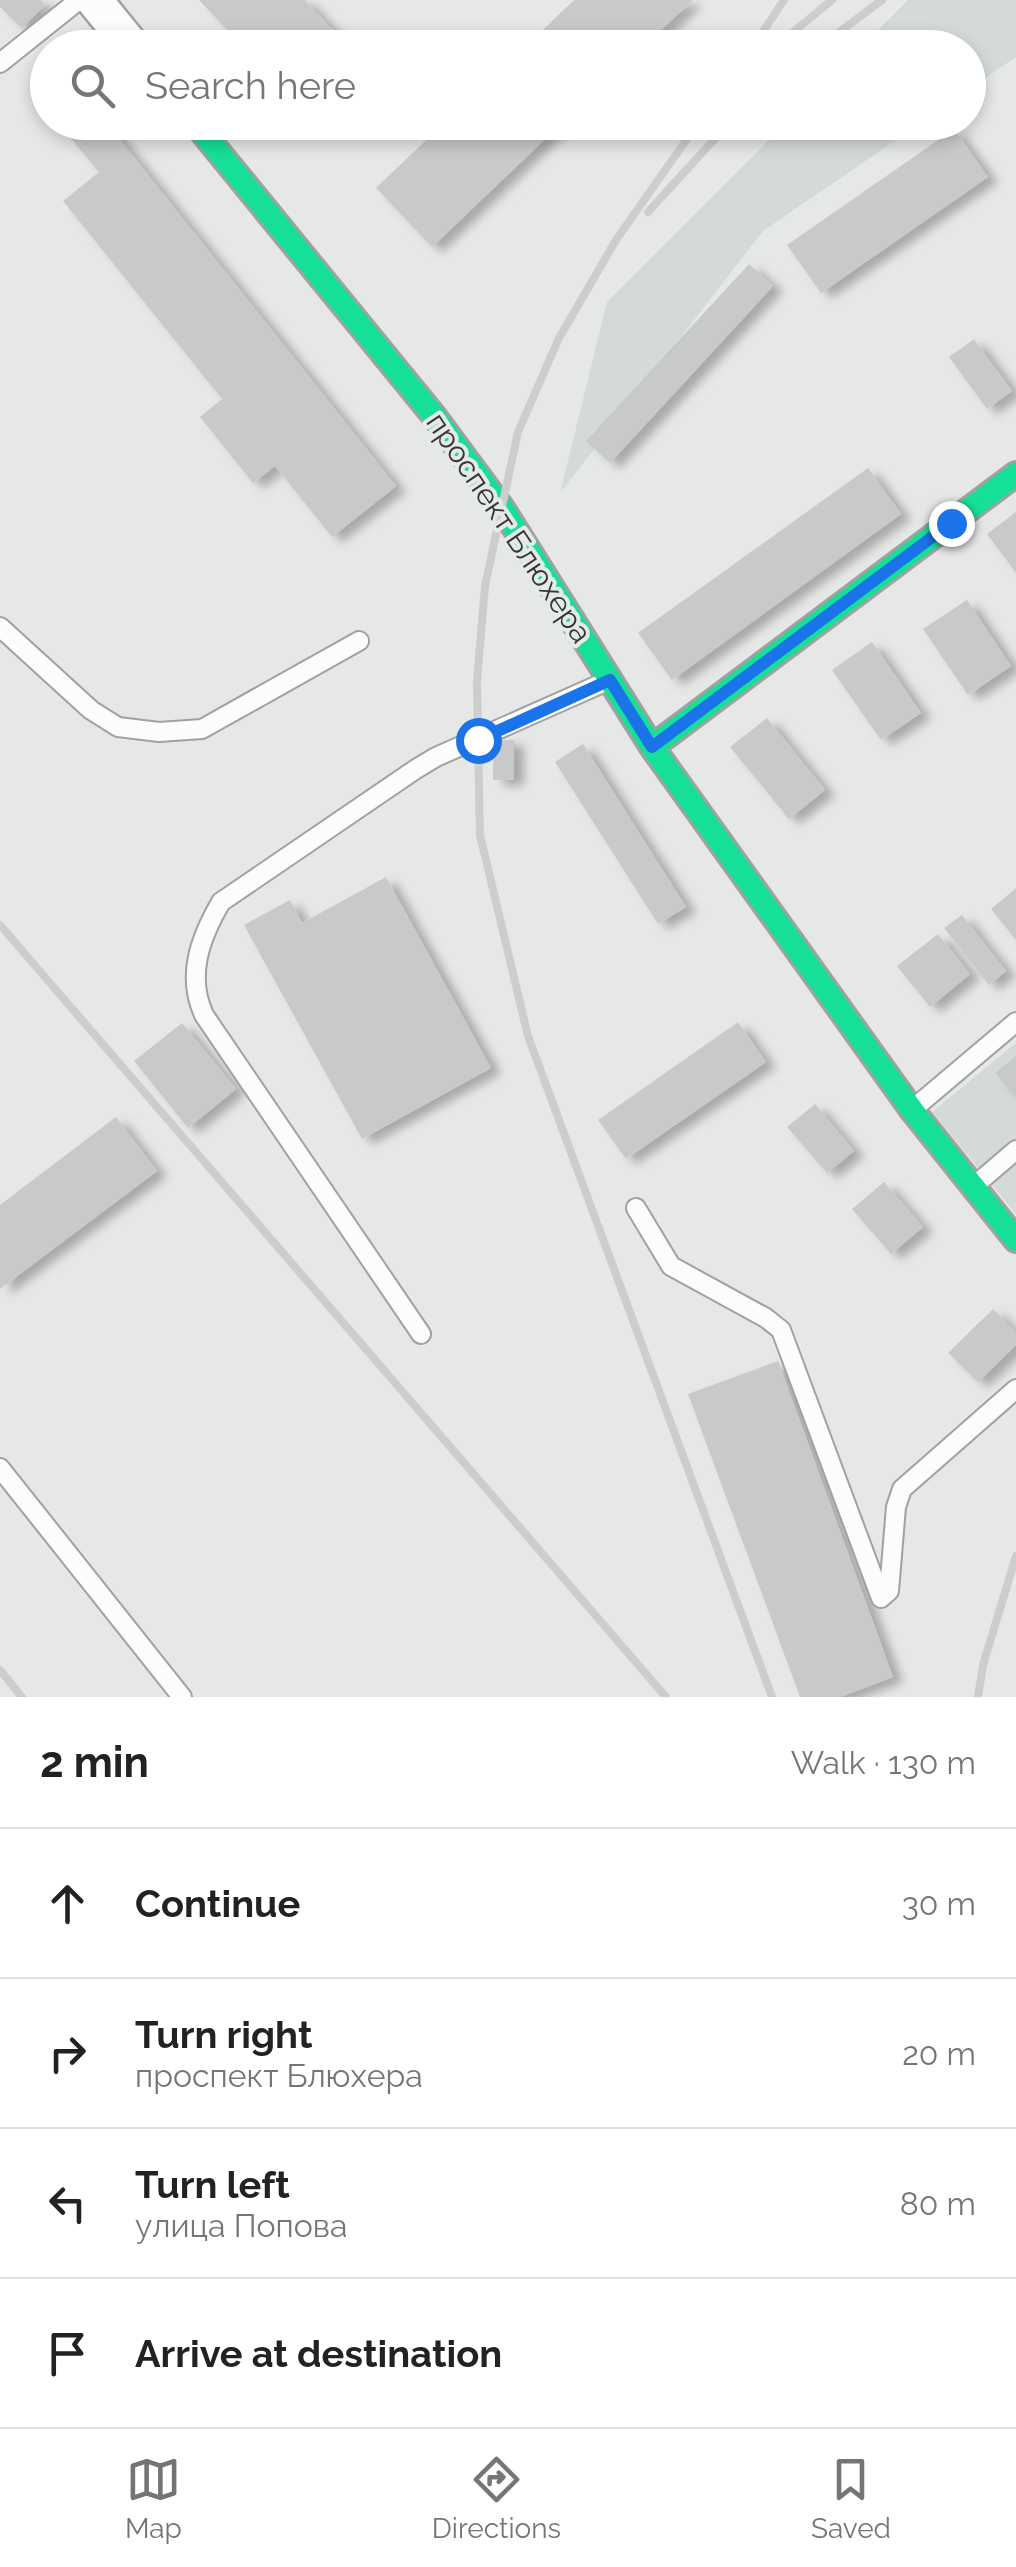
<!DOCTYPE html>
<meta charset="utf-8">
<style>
body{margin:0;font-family:Raleway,sans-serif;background:#f2f2f2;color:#222}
.stop{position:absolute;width:30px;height:30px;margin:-22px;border:8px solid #1a73e8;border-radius:50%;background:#fff}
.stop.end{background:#1a73e8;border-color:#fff;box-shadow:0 2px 10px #0008}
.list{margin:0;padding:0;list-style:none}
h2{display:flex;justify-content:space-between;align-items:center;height:130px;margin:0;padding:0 40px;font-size:42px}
h2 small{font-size:32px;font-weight:400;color:#767676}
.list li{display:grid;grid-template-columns:65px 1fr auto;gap:30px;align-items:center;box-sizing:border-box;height:150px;padding:0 40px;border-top:2px solid #e0e0e0}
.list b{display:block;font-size:38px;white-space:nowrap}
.list p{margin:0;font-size:32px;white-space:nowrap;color:#767676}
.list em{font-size:32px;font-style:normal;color:#767676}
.icon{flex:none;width:55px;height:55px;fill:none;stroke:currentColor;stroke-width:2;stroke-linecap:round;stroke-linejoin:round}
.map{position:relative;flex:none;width:1016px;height:1697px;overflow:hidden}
.search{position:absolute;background:#fff;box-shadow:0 5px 15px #0003;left:30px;right:30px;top:30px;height:110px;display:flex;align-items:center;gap:25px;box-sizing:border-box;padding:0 35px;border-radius:55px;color:#767676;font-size:38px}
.sheet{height:730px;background:#fff}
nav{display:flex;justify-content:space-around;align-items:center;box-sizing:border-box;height:140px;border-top:2px solid #e0e0e0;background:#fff;font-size:28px;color:#767676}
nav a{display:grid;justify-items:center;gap:5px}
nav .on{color:#737574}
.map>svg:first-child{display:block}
.built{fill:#d4dbd6}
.building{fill:#c8cac9;filter:url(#shadow)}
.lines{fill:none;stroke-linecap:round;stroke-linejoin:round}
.lane-casing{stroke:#a0a1a0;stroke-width:22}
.street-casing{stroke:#a0a1a0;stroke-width:40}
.fast-casing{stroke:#a0a1a0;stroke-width:28}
.lane{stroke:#fbfcfb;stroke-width:18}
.street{stroke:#fbfcfb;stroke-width:35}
.fast{stroke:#16e098;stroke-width:22}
.rail{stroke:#cccecd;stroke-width:8}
.route{stroke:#1a73e8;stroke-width:12}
.labels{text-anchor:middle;stroke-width:8;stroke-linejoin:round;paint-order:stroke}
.street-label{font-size:30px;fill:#353736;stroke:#e5e9e7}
</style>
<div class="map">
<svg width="1016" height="1697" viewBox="0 0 1016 1697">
<defs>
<filter id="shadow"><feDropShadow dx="10" dy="5.5" stdDeviation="5" flood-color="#0004"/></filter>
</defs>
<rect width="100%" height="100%" fill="#e6e8e7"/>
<path class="built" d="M908,0H1016V57L969,89L968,48L861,47Z
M786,123H921L763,231L560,493L607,302Z
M1016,1043V1214L932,1112Z"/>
<path class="building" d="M0,0H41L45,5L22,28L0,7Z
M199,0H305L349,48H244Z
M574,0H693L642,48H524Z
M86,122H106L396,486L332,537L275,466L253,483L200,417L222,399L63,201L99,172L69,136Z
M445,122H563L432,247L376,188Z
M954,129L988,177L821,293L787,245Z
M749,264L773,286L610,463L586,441Z
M974,339L1012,391L987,409L949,357Z
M868,468L901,514L672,680L638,633Z
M1016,512V573L987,534Z
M967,600L1011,666L968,695L923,629Z
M872,642L921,713L881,740L832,670Z
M767,718L825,790L789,819L730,747Z
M493,740H514V780H493Z
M583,744L686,907L658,924L555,762Z
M386,877L491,1068L362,1139L244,925L290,900L302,923Z
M1016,888V940L991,909Z
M962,915L1006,971L989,985L944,928Z
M938,934L970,974L930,1007L897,966Z
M738,1022L766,1062L626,1159L598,1120Z
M182,1023L236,1089L188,1128L134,1061Z
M1016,1056V1098L995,1073Z
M815,1104L854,1151L827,1173L787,1127Z
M116,1117L157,1171L0,1289V1205Z
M884,1182L923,1227L891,1254L852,1209Z
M993,1309L1016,1333V1345L978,1382L948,1353Z
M778,1361L893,1677L840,1697H800L688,1394Z"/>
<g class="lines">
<defs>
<path id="lane" d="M0,63L79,0
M0,627L91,710L118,727L159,732L202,729L359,641
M913,1109L1016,1022
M974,1186L1016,1150
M636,1208L671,1266L766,1318L781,1330L881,1598L889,1591L896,1507L902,1489L1016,1389
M421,1334L204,1015C186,976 200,938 221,902L416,769L436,757L605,682
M0,1468L182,1697"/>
<path id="street" d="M94,0L133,48"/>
<path id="fast" d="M194,122L434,416L502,508L652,747L912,1110L1016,1240
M652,747L1016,474"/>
</defs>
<use href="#lane" class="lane-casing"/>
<use href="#street" class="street-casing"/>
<use href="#fast" class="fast-casing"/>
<use href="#lane" class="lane"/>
<use href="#street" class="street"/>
<use href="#fast" class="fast"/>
<path class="rail" d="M752,48L784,0
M774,48L832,0
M818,48L882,0
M699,122L616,240L559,338L518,432L485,586L477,682L480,835L528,1036L772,1697
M648,212L730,122
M0,925L666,1697
M0,1670L22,1697
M978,1697L983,1665L1016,1556"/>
</g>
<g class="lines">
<path class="route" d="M478,740L610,680L652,747L951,523"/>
</g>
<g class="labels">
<g class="street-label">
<text transform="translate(509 528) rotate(56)" y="10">проспект Блюхера</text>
</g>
</g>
</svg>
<div class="stop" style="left:478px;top:740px"></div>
<div class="stop end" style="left:951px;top:523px"></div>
<div class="search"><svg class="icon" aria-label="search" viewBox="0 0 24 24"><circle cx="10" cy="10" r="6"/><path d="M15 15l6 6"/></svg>Search here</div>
</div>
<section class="sheet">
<h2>2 min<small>Walk · 130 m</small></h2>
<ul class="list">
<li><svg class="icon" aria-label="ahead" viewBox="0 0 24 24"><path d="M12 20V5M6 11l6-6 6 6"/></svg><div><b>Continue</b></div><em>30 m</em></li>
<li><svg class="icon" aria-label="right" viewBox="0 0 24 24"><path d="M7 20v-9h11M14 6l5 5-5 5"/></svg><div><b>Turn right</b><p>проспект Блюхера</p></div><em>20 m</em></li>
<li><svg class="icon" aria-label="left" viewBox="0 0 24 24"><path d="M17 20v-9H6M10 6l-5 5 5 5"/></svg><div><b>Turn left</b><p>улица Попова</p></div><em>80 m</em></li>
<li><svg class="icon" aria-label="arrive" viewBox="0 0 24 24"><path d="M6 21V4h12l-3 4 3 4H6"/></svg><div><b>Arrive at destination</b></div></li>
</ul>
</section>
<nav>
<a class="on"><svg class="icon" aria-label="map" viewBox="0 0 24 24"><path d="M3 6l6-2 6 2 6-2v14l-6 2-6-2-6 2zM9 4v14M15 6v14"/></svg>Map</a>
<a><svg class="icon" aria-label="directions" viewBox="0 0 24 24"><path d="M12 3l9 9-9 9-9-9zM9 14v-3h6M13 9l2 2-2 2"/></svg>Directions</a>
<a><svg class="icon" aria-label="saved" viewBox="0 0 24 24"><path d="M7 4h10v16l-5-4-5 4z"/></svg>Saved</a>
</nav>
